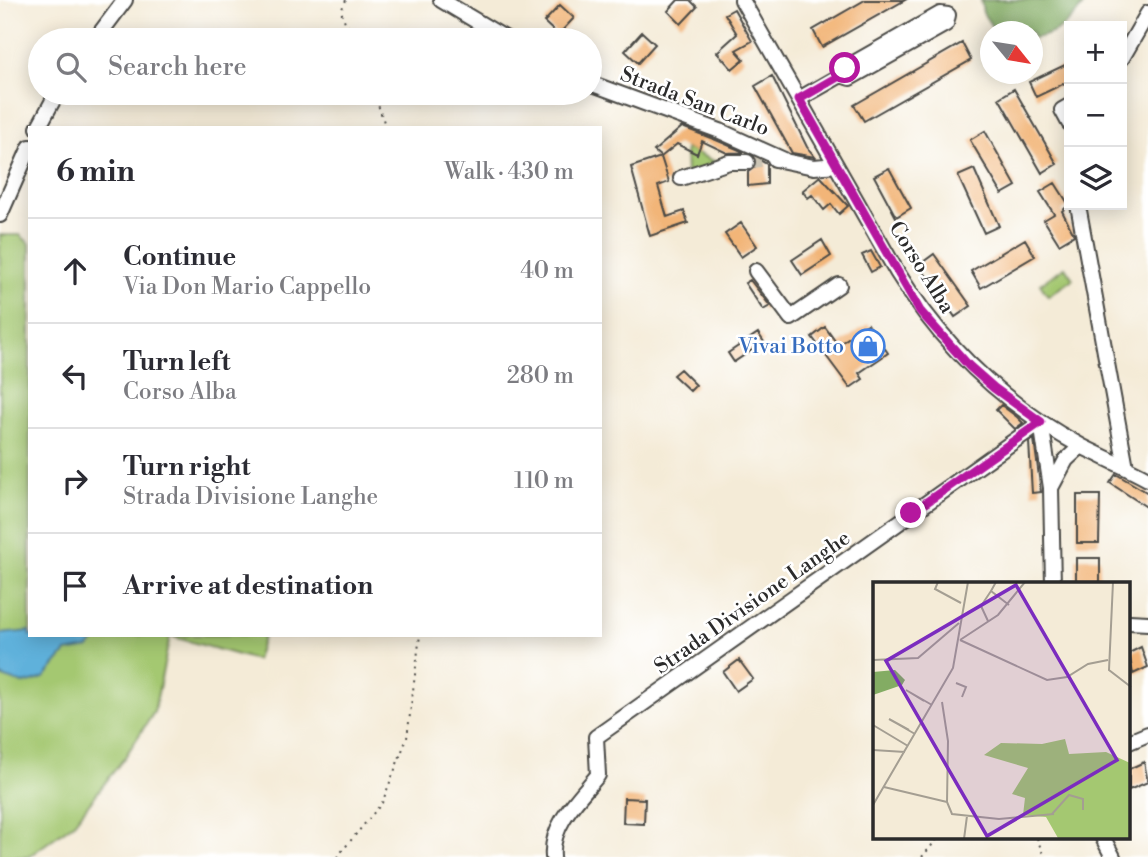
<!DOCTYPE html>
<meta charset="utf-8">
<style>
body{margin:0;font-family:"Libre Bodoni",serif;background:#f7f7f7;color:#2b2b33}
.controls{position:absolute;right:21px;top:21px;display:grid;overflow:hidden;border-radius:0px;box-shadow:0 4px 18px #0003}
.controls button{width:63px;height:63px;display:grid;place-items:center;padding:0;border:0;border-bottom:2px solid #e1e1e2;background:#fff;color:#2b2b33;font:35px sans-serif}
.compass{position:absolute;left:980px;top:21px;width:63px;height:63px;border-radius:50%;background:#fff;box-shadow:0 4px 18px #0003;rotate:120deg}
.stop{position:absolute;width:21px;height:21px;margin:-16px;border:5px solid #b5179e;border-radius:50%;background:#fff}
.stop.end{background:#b5179e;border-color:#fff;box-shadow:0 2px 7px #0008}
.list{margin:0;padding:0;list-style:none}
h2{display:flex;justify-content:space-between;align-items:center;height:91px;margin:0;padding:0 28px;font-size:30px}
h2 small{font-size:23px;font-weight:400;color:#7c7c81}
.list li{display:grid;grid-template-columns:46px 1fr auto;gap:21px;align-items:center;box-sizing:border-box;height:105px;padding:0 28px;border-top:2px solid #e1e1e2}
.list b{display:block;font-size:26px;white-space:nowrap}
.list p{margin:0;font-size:23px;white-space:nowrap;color:#7c7c81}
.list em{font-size:23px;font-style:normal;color:#7c7c81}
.icon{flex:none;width:38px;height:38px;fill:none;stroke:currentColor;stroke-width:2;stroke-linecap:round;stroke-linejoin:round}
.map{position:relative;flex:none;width:1148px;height:857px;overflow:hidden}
.search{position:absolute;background:#fff;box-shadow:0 4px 18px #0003;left:28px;top:28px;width:574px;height:77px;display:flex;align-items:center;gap:18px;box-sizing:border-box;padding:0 24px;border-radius:38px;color:#7c7c81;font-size:26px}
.panel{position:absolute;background:#fff;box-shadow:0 4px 18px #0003;left:28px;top:126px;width:574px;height:511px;border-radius:0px}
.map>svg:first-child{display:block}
.green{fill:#a4c871;stroke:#687a4e;stroke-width:2}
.forest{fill:#83ac63;stroke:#576c47;stroke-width:2}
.water{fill:#5fb1db;stroke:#456e83;stroke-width:2}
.building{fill:#f2b578}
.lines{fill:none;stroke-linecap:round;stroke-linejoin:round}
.minor-tunnel{stroke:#ccc5b5;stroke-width:14;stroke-dasharray:14 7;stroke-linecap:butt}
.minor-casing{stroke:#494845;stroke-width:18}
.path{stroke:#494845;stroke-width:2;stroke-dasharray:2 5;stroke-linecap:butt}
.minor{stroke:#fff;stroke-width:14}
.route{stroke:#b5179e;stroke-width:9}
.labels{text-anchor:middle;stroke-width:5;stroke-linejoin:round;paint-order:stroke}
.street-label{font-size:21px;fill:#2b2b2b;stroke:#fff}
.shop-label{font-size:21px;fill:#366cbe;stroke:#fff;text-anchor:end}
.inset-road{fill:none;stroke:#a49e92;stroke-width:2}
.view{fill:#7b2cbf;fill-opacity:0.15;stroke:#7b2cbf;stroke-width:3.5}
.inset-edge{fill:none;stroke:#2b2b2b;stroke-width:3.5}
</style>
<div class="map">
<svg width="1148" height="857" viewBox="0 0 1148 857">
<rect width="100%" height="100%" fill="#fff"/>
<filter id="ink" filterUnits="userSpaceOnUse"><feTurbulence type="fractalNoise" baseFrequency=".0143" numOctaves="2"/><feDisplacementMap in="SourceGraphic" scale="14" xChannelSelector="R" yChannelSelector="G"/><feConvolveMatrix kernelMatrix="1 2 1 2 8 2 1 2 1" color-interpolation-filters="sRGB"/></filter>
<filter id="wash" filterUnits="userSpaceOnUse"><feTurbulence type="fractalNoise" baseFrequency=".00686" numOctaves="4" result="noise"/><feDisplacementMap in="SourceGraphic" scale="28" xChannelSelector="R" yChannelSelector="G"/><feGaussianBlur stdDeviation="1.57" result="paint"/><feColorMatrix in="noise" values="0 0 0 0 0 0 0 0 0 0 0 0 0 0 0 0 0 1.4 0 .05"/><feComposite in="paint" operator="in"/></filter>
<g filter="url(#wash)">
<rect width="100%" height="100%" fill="#f4ebd7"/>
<path class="green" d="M685,148L716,162L686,174Z
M0,235H20L30,244V635H264L256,660L170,636L154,712L125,757L73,824L28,857H0Z
M1065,267L1073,279L1048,296L1040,284Z"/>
<path class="forest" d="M981,0H1087C1072,21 1059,35 1033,38L1032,32L995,31L983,13Z"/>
<path class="water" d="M30,631V635H99L89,648L66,652L44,678L32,682L23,684L0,676V634Z"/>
<g id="blocks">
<path class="building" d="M678,0H690L697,7L681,24L668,11Z
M865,0H905L822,47L813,30Z
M560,5L574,18L558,35L544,22Z
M734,9L752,41L736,50L744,59L732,69L717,52L737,34L725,14Z
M642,32L655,44L638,63L625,51Z
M962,43L971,60L864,121L854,105Z
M1069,63V81L1036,97L1029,82Z
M772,76L807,147L815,157L792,153L755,86Z
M1014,89L1057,164L1042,173L999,98Z
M682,127L716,140L744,152L727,153L702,141L697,154L677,144L661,157L654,151Z
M985,131L1016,186L1002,194L970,140Z
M661,157L669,182L658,186L667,217L684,211L688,223L650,236L631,167Z
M756,158L767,164V184L748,186V172L755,167Z
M889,168L911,208L896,217L874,176Z
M974,169L999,226L984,233L958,176Z
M820,176L848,206L839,214L831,204L824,210L812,195L808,198L802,191Z
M1055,183L1069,205L1062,211L1074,235L1059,244L1044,220L1054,214L1040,192Z
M741,223L757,246L741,257L725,234Z
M1025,239L1035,256L981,288L971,271Z
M822,240L831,256L802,275L792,260Z
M871,251L880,267L871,272L862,255Z
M934,254L971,306L955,317L919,265Z
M750,280L770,306L763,310L745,283Z
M868,324L888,353L859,373L863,379L850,388L812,337L825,327L838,345Z
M758,333L764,342L734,362L728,353Z
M680,369L696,385L690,391L673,375Z
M1001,405L1017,417L1023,423L1015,429L996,410Z
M1034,439L1041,492L1032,493L1029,442Z
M1116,474L1148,493V508L1110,483Z
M1077,495H1100L1099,543H1077Z
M1076,558H1100V584H1076Z
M1141,647L1148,667L1133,674L1129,653Z
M739,660L753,679L736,691L723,672Z
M1144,762L1148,782L1129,790V769Z
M624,798L645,799L644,824L623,823Z"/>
</g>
</g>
<g filter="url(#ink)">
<use href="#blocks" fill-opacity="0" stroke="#494845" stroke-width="2"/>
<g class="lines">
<path class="minor-tunnel" d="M747,162L767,159"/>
<defs>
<path id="minor" d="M441,0L508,40
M742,0L897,272C943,347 1003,404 1081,446C1103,457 1126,467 1148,479
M95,40L125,0
M1122,58L1148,13
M590,83L720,131L784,160
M799,99L841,75L850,78L946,24L948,15L940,14L845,68L841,75
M1069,106L1062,110L1069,123
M38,128L57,93
M775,159L814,167L836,165
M681,178L729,162H747
M1078,205L1126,467
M0,215L30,147
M756,271L791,318L839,285
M1041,422L1051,488L1053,584
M1052,486L1066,460L1081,446
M1129,622L1148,623
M1129,742L1148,734
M1103,838L1113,857
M553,857C550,825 579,798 598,775L596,737L1041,422"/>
</defs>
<use href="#minor" class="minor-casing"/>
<path class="path" d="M346,0L341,11L345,22L359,40
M374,93L386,128
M1037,838L1044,857
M337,857L382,803L407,738L420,635
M922,857L938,838"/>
<use href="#minor" class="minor"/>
</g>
</g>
<g class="lines" filter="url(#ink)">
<path class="route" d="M845,68L841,75L799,99L920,311L969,366L994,388L1041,422L911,513"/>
</g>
<defs>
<symbol id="shop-ring" viewBox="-11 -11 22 22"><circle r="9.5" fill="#fff" stroke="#3f7fe0" stroke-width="1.5"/><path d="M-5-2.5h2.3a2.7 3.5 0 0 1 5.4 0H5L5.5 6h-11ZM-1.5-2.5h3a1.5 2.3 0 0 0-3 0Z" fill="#3f7fe0"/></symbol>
</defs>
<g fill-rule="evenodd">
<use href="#shop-ring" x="849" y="327" width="38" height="38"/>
</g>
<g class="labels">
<g class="street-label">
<text transform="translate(695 101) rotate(21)" y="7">Strada San Carlo</text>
<text transform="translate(922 267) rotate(58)" y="7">Corso Alba</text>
<text transform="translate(752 602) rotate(-35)" y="7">Strada Divisione Langhe</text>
</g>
<g class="shop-label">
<text x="844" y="353">Vivai Botto</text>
</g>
</g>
<g transform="translate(873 582)">
<rect width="257" height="257" fill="#f4ebd7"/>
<path d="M192,157L196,172L233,170L257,181V257L185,256L173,235L150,233L152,216L139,212L155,186L111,173L128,161L169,162Z" fill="#a4c871"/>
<path d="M22,88L32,98L29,103L0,113V90Z" fill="#83ac63"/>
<path class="inset-road" d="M65,0L62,7L88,21M123,0L118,9L136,23M240,0L236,88L258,105M115,39L108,24L118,9M87,58L174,98L194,95L215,82L235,78M87,58L125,33L152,0M0,78L45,76L86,41M83,101L93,105L89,115M51,119L33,108L59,123M69,120L75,159L74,220L79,232L126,237L181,232M0,143L35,164M36,148L16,137L42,152M0,168L32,170M11,205L74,220M0,223L80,86L95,0M179,232L196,213L210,217V228M91,257L94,234"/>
<path class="view" d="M143,3L244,178L114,254L13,79Z"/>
<rect width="257" height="257" class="inset-edge"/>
</g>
</svg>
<div class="controls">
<button>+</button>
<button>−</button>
<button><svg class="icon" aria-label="layers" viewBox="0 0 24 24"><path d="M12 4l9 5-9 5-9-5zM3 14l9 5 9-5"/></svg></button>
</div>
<svg class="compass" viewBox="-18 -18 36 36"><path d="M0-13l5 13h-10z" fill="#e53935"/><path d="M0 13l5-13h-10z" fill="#7c7c81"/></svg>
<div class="stop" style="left:845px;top:68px"></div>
<div class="stop end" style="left:911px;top:513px"></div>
<div class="search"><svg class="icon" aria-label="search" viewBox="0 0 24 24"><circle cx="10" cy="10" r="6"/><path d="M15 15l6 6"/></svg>Search here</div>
<section class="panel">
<h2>6 min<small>Walk · 430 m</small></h2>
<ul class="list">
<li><svg class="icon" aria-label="ahead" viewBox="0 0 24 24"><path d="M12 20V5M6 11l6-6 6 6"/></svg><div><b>Continue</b><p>Via Don Mario Cappello</p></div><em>40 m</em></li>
<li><svg class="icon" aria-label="left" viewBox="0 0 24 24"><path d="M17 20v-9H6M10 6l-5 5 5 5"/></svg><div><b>Turn left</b><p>Corso Alba</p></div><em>280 m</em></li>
<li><svg class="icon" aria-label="right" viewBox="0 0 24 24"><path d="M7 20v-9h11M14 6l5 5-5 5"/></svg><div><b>Turn right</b><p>Strada Divisione Langhe</p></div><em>110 m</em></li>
<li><svg class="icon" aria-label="arrive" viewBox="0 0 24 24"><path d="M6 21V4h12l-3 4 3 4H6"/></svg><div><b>Arrive at destination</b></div></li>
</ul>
</section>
</div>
